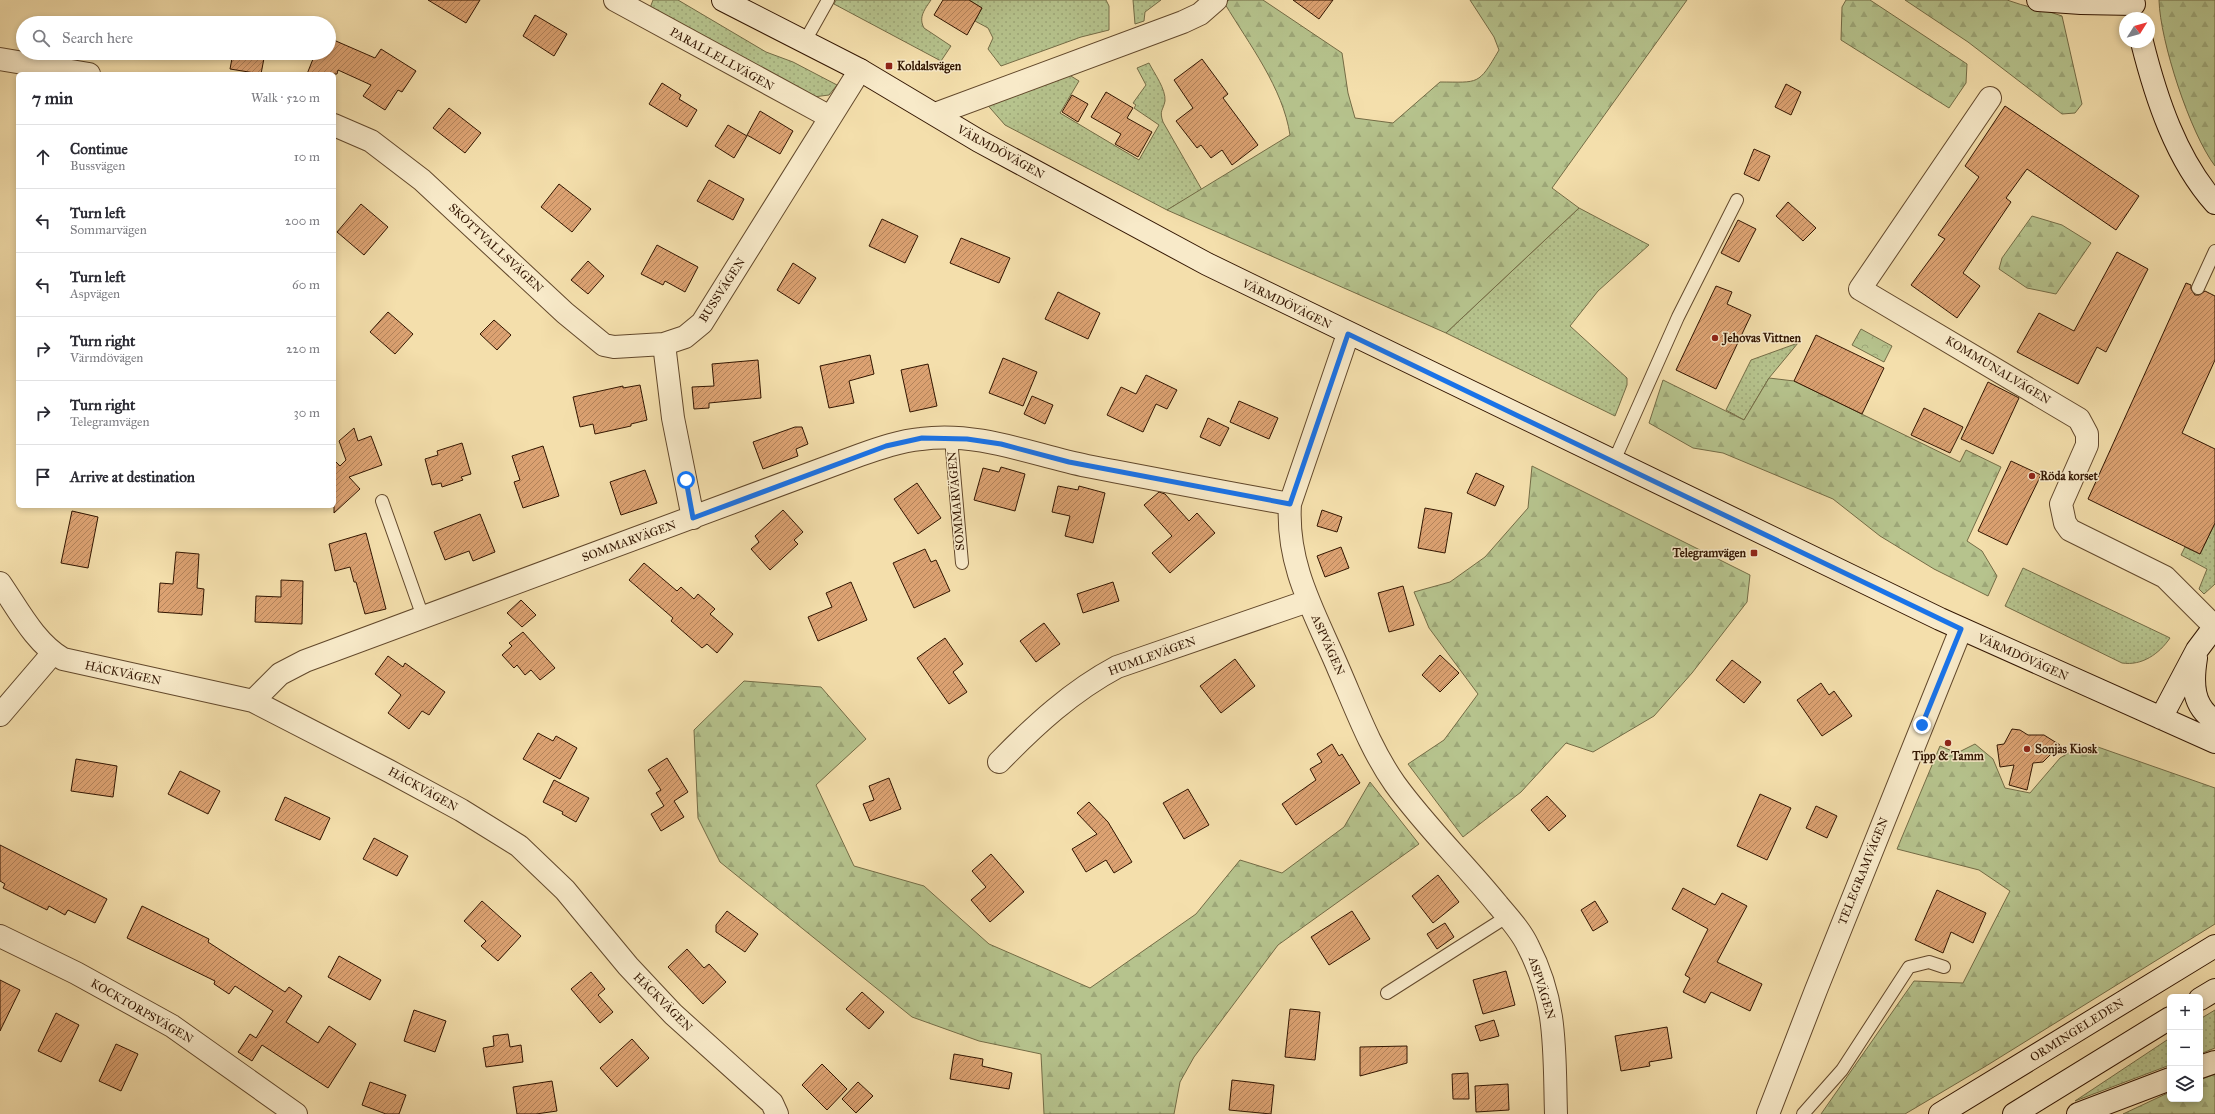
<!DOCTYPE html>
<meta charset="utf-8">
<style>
body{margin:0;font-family:"IM FELL Great Primer",serif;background:#f7f7f7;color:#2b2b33}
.controls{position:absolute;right:12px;bottom:12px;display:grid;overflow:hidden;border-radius:6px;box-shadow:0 2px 6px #0003}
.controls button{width:36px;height:36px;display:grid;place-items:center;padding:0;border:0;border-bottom:1px solid #e1e1e2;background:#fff;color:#2b2b33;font:20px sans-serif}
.compass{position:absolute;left:2119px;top:12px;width:36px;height:36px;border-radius:50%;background:#fff;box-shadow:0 2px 6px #0003;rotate:53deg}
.stop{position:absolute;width:12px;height:12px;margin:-9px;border:3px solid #1a73e8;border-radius:50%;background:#fff}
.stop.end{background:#1a73e8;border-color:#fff;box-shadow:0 1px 4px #0008}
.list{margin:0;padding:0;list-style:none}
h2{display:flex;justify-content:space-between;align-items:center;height:52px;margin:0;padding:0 16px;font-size:17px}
h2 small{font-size:13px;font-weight:400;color:#7c7c81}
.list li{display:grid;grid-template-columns:26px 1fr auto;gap:12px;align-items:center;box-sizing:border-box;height:64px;padding:0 16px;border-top:1px solid #e1e1e2}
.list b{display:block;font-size:15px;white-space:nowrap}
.list p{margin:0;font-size:13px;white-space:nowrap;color:#7c7c81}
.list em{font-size:13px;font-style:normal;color:#7c7c81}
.icon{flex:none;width:22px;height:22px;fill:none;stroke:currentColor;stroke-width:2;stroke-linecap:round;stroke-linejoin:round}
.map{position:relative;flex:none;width:2215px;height:1114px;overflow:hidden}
.search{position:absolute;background:#fff;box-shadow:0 2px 6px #0003;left:16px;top:16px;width:320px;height:44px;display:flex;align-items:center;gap:10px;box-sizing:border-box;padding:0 14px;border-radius:22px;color:#7c7c81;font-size:15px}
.panel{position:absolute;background:#fff;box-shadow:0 2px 6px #0003;left:16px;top:72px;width:320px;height:436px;border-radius:6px}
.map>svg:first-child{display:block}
.grass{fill:url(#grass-dots);stroke:#746c46}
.forest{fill:url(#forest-firs);stroke:#746c46}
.park{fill:url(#park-crowns);stroke:#746c46}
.building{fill:url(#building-hatch);stroke:#321500}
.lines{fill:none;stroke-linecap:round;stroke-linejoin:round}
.lane-casing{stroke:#62482b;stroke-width:14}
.street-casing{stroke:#62482b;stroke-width:24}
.secondary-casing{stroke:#321500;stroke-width:24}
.lane{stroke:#f8eac9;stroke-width:12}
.street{stroke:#f8eac9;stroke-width:22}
.secondary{stroke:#f8eac9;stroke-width:22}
.route{stroke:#1a73e8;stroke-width:5}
.poi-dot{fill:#8f2418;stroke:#f8eac9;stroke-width:1.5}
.labels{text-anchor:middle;stroke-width:3;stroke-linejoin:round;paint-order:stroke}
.street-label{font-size:12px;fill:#321500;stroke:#f8eac9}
.poi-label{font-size:12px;font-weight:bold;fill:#321500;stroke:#f8eac9;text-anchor:start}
</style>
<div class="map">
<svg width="2215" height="1114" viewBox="0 0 2215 1114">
<defs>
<pattern id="grass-dots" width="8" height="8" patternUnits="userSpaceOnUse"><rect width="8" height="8" fill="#b6c38d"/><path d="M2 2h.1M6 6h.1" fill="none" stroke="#9da778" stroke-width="1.8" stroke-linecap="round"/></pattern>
<pattern id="forest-firs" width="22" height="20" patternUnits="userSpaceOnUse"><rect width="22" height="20" fill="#b6c38d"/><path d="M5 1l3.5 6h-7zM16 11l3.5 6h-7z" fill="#9da778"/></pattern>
<pattern id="park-crowns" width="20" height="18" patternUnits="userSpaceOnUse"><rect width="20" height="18" fill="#b6c38d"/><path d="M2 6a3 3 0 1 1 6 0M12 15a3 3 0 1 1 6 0" fill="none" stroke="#9da778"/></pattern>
<pattern id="building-hatch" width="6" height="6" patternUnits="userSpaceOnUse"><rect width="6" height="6" fill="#dca272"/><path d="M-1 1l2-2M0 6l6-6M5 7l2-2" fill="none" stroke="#b3835b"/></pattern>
</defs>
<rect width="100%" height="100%" fill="#f4dfac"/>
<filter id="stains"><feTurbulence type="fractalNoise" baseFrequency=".005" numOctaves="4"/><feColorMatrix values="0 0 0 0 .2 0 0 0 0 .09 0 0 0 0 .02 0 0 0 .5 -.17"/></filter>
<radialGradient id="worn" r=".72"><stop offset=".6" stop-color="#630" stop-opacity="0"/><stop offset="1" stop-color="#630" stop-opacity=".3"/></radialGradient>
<path class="grass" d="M653,0H678L766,52L793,62L837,85L829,95L813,97L650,8Z
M836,0H931C925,9 918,17 924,28L951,46L941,61L834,4Z
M969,0H1106L1109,6V30L1081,37L1001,66L988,49L993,38L988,28L975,21L982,8Z
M1133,0H1161L1145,12L1144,21L1135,24Z
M1149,63C1154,73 1166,89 1165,101C1163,111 1159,110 1163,122L1202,190L1167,210L1005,125L984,101L1066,73L1079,81L1060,113L1139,160L1159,125L1134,108L1136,105L1133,103L1146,85L1137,68Z
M1579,208L1649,245L1598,291L1570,326L1627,378V385L1615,416L1446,333Z
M1798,343L1769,378L1744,420L1726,410L1751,360Z
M2215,523V584L2204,594L2199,589L2207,569L2181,555L2185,547L2200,554Z
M2023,568L2166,636L2170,638C2159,654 2142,666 2122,663L2005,606Z
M2215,1010V1048L2200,1054V1019Z
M2170,1038V1065L2075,1101Z"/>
<path class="forest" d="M1229,0H1263L1342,53L1348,93L1355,118L1393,123L1440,82C1479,82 1478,86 1499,50L1494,37L1470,0H1687L1552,188L1579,208L1446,333L1167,210L1290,135C1283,88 1249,44 1225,4Z
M1846,0H1870L1967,64L1966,83L1949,108L1841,40L1842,7Z
M1905,0H2007C2025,7 2044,9 2062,16L2082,104L2075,113L2062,114L1968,42Z
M2159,0H2215V166C2190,133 2160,41 2159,0Z
M2032,216L2062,225L2091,243L2056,294L2027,288L1999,269L2002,258Z
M1769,378L1794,381L1960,462L1966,450L2001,467L1967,541L1982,551L1997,576L1988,596L1934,569L1880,536L1833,499L1723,453L1693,448L1649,423L1663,380L1744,420Z
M1532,466L1750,575L1747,602L1692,673L1654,716L1593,752L1566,743L1521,792L1463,837L1408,764L1444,740L1478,694L1429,628L1414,592L1450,582L1485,557L1528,508Z
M744,681L821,687L866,739L816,785L854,866L924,886L989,944L1090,988L1196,914L1240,860L1282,873L1344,827L1370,782L1419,844L1278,945L1194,1057L1180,1082L1174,1114H1044L1041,1054L979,1041L912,1017L720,862L698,818L694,730Z
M1975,744L1993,759L2005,788L2030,793L2060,758L2072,751L2095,746L2215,788V924L1986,1066L1905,1114H1821L1914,981L1963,983L2010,891L1979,870L1897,849L1940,746L1957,753Z
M2215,1074V1114H2123L2170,1092V1099H2200V1080Z"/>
<path class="park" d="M1861,329L1892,346L1884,362L1852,345Z"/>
<path class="building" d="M428,0H480L466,23Z
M943,0H969L982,8L967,35L934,15Z
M1293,0H1333L1319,19Z
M535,15L567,34L554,56L523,36Z
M329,38L375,58L381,49L416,71L402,92L398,90L385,110L363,96L371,85L338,70L337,74H307L313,59L299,53H329Z
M233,53H265L261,74L230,69Z
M1202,59L1228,94L1223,98L1258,145L1232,165L1222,150L1211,158L1201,145L1197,148L1176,121L1193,108L1174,80Z
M662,83L681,95L679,99L697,110L687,127L649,104Z
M1786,84L1801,92L1791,115L1775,107Z
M1106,92L1133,108L1127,118L1152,132L1138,157L1115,144L1121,134L1091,117Z
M1072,95L1088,104L1078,122L1062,112Z
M2005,106L2139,196L2116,230L2027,169L2006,198L2011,202L1963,273L1980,286L1957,318L1911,285L1945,239L1938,235L1979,177L1965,166Z
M449,108L481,133L465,153L433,128Z
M760,111L793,131L780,154L747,135Z
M728,125L747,136L734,158L715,146Z
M1754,149L1770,156L1759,181L1744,174Z
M709,180L744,199L733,220L697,201Z
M559,184L591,209L572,232L541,207Z
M1788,202L1816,228L1803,241L1776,216Z
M361,204L388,227L364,255L337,232Z
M882,219L918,236L905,263L869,246Z
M1738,220L1756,229L1739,262L1721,253Z
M961,238L1010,258L999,283L950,263Z
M657,245L698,267L685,292L665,281L663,285L641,274Z
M2117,252L2148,269L2106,352L2097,347L2078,384L2017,352L2039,313L2074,331Z
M588,261L604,276L588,294L571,280Z
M793,263L816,278L799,304L777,290Z
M2186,283L2191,285V289L2195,295H2199L2205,291L2215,296V360L2182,433L2215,449V523L2200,554L2088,499Z
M1716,286L1732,292L1727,304L1751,315L1716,389L1676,370Z
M1058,292L1100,313L1088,339L1045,319Z
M388,312L413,334L395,354L370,332Z
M494,320L511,335L497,350L480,334Z
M1816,335L1884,368L1862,414L1794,381Z
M870,355L874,374L849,381L854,403L829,408L820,366Z
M1003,358L1037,372L1023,406L989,393Z
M758,360L761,398L709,403V408L694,409L692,387L714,386L712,364Z
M928,364L937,406L910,412L901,370Z
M1146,375L1177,390L1167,409L1156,404L1143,432L1107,415L1121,387L1136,394Z
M1988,382L2019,398L1993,454L1961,439Z
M640,385L647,420L631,424V426L595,434L593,424L580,427L573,397L623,386V388Z
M1032,396L1053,405L1045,424L1024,414Z
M1239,401L1278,418L1269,439L1230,422Z
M1924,408L1963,427L1950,453L1911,435Z
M1208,418L1229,428L1220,446L1200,437Z
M795,427H802L808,444L796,449L798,456L763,469L753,442Z
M354,428L358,441L371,436L382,465L349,477L360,489L334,513V460L340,466L346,460L339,441Z
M462,443L471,474L461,477L463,480L442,487L441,483L432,485L425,459L438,455L437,451Z
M543,446L559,496L523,508L514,482L520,480L512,456Z
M2011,461L2041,475L2007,545L1978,531Z
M1001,467L1025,474L1015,511L974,500L983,468L999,472Z
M645,470L657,503L621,515L610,482Z
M1476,473L1504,486L1495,506L1467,493Z
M917,483L941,518L918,534L894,499Z
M1058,486L1078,490L1079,486L1105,493L1093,543L1065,536L1070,516L1052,512Z
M1159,492L1165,494L1189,521L1197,513L1215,533L1170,573L1152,553L1172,536L1144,505Z
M1425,508L1452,513L1445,553L1418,548Z
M783,510L803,532L794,540L798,544L770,570L751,549L759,542L755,536Z
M1322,510L1342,517L1337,532L1317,526Z
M72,511L98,517L88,568L61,563Z
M480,514L495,552L473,561L469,551L445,560L434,532Z
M366,533L386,609L365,614L356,582H354L350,567L335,571L329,544Z
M1341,547L1349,568L1325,577L1317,556Z
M925,549L931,562L936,560L950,591L914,608L893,563Z
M176,552L199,554L197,588L204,589L202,615L158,612L160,583L173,584Z
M644,563L677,591L681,587L694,599L698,594L715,609L710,614L733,634L717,653L707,644L702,648L671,621L673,618L629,580Z
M281,580L303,581L302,624L255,622L256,596L281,597Z
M851,582L867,620L818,641L808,617L832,607L826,593Z
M1113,582L1119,601L1083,613L1077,594Z
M1403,586L1414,625L1389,632L1378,593Z
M521,600L536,615L522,627L507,613Z
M1044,623L1060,644L1036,662L1020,641Z
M523,632L555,668L540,680L531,670L525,675L517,665L514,668L502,655L512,646L509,643Z
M945,638L963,664L953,672L967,692L949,704L917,658Z
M1440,655L1459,673L1440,692L1422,675Z
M388,656L403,667L405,663L445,692L429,715L422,711L409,729L388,713L401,695L375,674Z
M1235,659L1255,686L1221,713L1200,686Z
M1732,660L1761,682L1744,703L1716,680Z
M1821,683L1829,695L1834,691L1852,716L1822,736L1797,700Z
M2012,729L2020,730L2028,735H2044L2060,745L2043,762L2033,763L2027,790L2009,785L2014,765L2000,767L1997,745L2004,744Z
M538,733L553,741L556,736L577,748L560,779L523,759Z
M1332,744L1339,756L1342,754L1360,783L1296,825L1282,804L1316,780L1310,769L1322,762L1317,754Z
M667,758L688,792L674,801L684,817L661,831L651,814L664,806L656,793L661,790L648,770Z
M76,759L117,766L113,797L71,791Z
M180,771L220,791L208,814L168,794Z
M889,778L901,809L870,821L863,804L874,800L869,786Z
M554,780L589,798L576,822L562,814L563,812L543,802Z
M1188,789L1209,825L1184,839L1163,803Z
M1760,794L1791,808L1767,860L1737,846Z
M1547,796L1566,816L1549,831L1531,810Z
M285,797L330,818L320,840L275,820Z
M1089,802L1108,822L1132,862L1114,873L1106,860L1086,872L1072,849L1097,834L1077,813Z
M1816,806L1837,816L1827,838L1806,828Z
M374,838L408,856L397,876L363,859Z
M0,845L107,899L95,923L68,910L65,915L49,906L47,910L3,888L5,884L0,881Z
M991,854L1024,892L990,922L971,900L986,887L972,871Z
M1438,875L1459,902L1433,923L1412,896Z
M1683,888L1715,905L1722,893L1747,906L1717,962L1762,984L1750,1011L1711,992L1705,1003L1683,992L1690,978L1685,975L1708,929L1672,909Z
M1937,890L1986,913L1973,943L1951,932L1943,953L1915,940Z
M482,901L521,936L498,961L481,946L486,941L464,921Z
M1595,901L1608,922L1593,931L1581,910Z
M142,906L209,939L208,942L285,992L289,987L302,996L286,1022L318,1043L329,1026L356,1044L328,1088L262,1045L252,1061L238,1052L250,1034L256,1038L273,1011L235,986L229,994L214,984L215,981L127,938Z
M727,911L758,934L745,952L716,932V925Z
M1352,911L1370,939L1329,965L1311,937Z
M1445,923L1454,937L1437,949L1427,934Z
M687,949L704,968L709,964L726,982L703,1004L668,967Z
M339,956L381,980L370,1000L328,977Z
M1506,971L1515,1005L1483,1014L1473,980Z
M591,972L605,989L598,995L613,1012L600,1023L571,989Z
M0,980L20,990L0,1031Z
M862,992L884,1012L869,1029L846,1009Z
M1290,1009L1320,1012L1315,1060L1285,1057Z
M414,1010L446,1021L435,1052L404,1041Z
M56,1013L79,1025L61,1062L38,1051Z
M1494,1020L1499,1036L1480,1041L1475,1026Z
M1667,1027L1672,1058L1649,1062L1650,1066L1621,1071L1615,1036Z
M508,1034L510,1047L521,1045L523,1062L486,1067L483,1048L494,1046L493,1036Z
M632,1039L649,1058L617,1087L600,1068Z
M116,1044L138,1054L121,1091L99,1081Z
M1407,1046V1063L1360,1076V1047Z
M954,1054L983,1059L982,1066L1012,1073L1009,1089L950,1079Z
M822,1064L847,1089L827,1110L802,1085Z
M1468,1073L1469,1099H1453L1452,1074Z
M1232,1080L1274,1085L1271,1114L1229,1110Z
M552,1081L557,1111L536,1114H517L513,1087Z
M370,1082L406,1095L399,1114H386L362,1105Z
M858,1082L873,1096L856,1113L842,1099Z
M1508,1084L1509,1110L1476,1112L1475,1086Z"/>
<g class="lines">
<defs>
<path id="lane" d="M805,41L828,0
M2198,288L2215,251
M951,438L962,563
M1614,461L1678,317L1737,200
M382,501L423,617
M1387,993L1508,916
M1803,1114L1842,1070L1909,967L1929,962L1944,967"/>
<path id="street" d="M615,0L830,117
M0,59L89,74
M1990,98L1860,289L2079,419L2087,434V445L2061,504L2065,523L2070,530L2165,577L2214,626
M935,114L1183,22L1200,14L1216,0
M334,125L371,141L422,180L565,313L604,345L614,347L664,344
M1348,334L1290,504C1286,567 1316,615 1339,670C1356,709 1371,750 1395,784C1426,827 1465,864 1498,905C1509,918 1521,931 1528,946C1558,1004 1554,1052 1556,1114
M693,518L673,418L664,344L685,337L702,323L860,70
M0,583C18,609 35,643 63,659L253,701L389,771L461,810L519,846L565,890L628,966L673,1014L772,1103L777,1114
M253,701L280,674L305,661L860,455C880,448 900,441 921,439C978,431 1033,455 1087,466C1155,479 1222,492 1290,504
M0,715L53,653
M999,762C1035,725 1072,691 1117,667L1308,601
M0,936L76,973L172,1026L296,1114
M1768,1114L1816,990L1961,629"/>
<path id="secondary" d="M723,0L860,70L979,141L1207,264L1940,619L2215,742
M2038,0L2081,3L2134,4
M2142,42C2156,98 2176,159 2215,203
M2196,658C2192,683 2192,706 2215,721
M2161,718L2197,650L2215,626
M2200,999L2215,990
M2200,1067L2215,1062
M1940,1114L2215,946
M2014,1114L2170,1018
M2078,1114L2170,1079"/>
</defs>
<use href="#lane" class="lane-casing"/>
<use href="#street" class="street-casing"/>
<use href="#secondary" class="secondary-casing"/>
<use href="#lane" class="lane"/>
<use href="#street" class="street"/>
<use href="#secondary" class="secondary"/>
</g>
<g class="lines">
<path class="route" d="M686,480L693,518L886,446L922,438L967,439L1001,444L1069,462L1290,504L1348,334L1961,629L1922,725"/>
</g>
<g class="poi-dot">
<rect x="885" y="62" width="8" height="8" rx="2"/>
<circle cx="1715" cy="338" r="4"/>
<circle cx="2032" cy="476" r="4"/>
<rect x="1750" y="549" width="8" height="8" rx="2"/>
<circle cx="1948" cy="743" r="4"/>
<circle cx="2027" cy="749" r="4"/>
</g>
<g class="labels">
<g class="street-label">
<text transform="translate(722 59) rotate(29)" y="4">PARALLELLVÄGEN</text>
<text transform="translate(1001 152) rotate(29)" y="4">VÄRMDÖVÄGEN</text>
<text transform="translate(496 248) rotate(43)" y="4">SKOTTVALLSVÄGEN</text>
<text transform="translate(722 290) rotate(-57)" y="4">BUSSVÄGEN</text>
<text transform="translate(1287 304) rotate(26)" y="4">VÄRMDÖVÄGEN</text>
<text transform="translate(1998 370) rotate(31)" y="4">KOMMUNALVÄGEN</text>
<text transform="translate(956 501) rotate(-95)" y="4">SOMMARVÄGEN</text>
<text transform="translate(629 541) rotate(-20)" y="4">SOMMARVÄGEN</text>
<text transform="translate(1328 645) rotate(66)" y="4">ASPVÄGEN</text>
<text transform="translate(1152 656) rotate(-20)" y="4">HUMLEVÄGEN</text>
<text transform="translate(2023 657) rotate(24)" y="4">VÄRMDÖVÄGEN</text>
<text transform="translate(123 673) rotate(12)" y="4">HÄCKVÄGEN</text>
<text transform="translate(423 789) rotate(29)" y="4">HÄCKVÄGEN</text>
<text transform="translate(1863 871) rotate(-68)" y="4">TELEGRAMVÄGEN</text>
<text transform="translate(1542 988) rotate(73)" y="4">ASPVÄGEN</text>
<text transform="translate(663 1002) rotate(45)" y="4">HÄCKVÄGEN</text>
<text transform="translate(142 1011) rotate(30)" y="4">KOCKTORPSVÄGEN</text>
<text transform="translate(2077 1030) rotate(-32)" y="4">ORMINGELEDEN</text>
</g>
<g class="poi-label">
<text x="897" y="70">Koldalsvägen</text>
<text x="1723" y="342">Jehovas Vittnen</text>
<text x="2040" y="480">Röda korset</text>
<text x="1746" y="557" text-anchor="end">Telegramvägen</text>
<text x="2035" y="753">Sonjas Kiosk</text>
<text x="1948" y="760" text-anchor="middle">Tipp &amp; Tamm</text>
</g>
</g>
<rect width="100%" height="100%" filter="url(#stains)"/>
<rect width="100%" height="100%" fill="url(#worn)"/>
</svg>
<div class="controls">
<button>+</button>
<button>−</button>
<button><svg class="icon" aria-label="layers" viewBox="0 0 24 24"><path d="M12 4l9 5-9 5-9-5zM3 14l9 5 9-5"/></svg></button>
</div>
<svg class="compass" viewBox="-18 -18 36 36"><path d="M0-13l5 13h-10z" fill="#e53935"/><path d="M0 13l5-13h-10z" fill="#7c7c81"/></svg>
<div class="stop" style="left:686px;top:480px"></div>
<div class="stop end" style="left:1922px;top:725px"></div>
<div class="search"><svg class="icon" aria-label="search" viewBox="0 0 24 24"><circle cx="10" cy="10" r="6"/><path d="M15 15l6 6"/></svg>Search here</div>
<section class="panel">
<h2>7 min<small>Walk · 520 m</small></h2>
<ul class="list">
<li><svg class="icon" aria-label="ahead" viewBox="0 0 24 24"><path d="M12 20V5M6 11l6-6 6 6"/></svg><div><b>Continue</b><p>Bussvägen</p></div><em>10 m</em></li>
<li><svg class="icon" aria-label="left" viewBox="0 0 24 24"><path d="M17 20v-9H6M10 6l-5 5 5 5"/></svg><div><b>Turn left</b><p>Sommarvägen</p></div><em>200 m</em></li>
<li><svg class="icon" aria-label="left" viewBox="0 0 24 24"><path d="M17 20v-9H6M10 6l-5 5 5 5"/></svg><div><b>Turn left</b><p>Aspvägen</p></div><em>60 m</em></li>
<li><svg class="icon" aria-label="right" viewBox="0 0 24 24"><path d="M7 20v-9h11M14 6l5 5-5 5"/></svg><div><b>Turn right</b><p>Värmdövägen</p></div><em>220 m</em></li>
<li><svg class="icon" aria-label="right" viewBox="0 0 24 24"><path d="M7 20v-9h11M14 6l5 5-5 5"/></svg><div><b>Turn right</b><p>Telegramvägen</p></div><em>30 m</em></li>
<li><svg class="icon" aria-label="arrive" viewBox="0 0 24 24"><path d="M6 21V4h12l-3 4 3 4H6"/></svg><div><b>Arrive at destination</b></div></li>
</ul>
</section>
</div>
